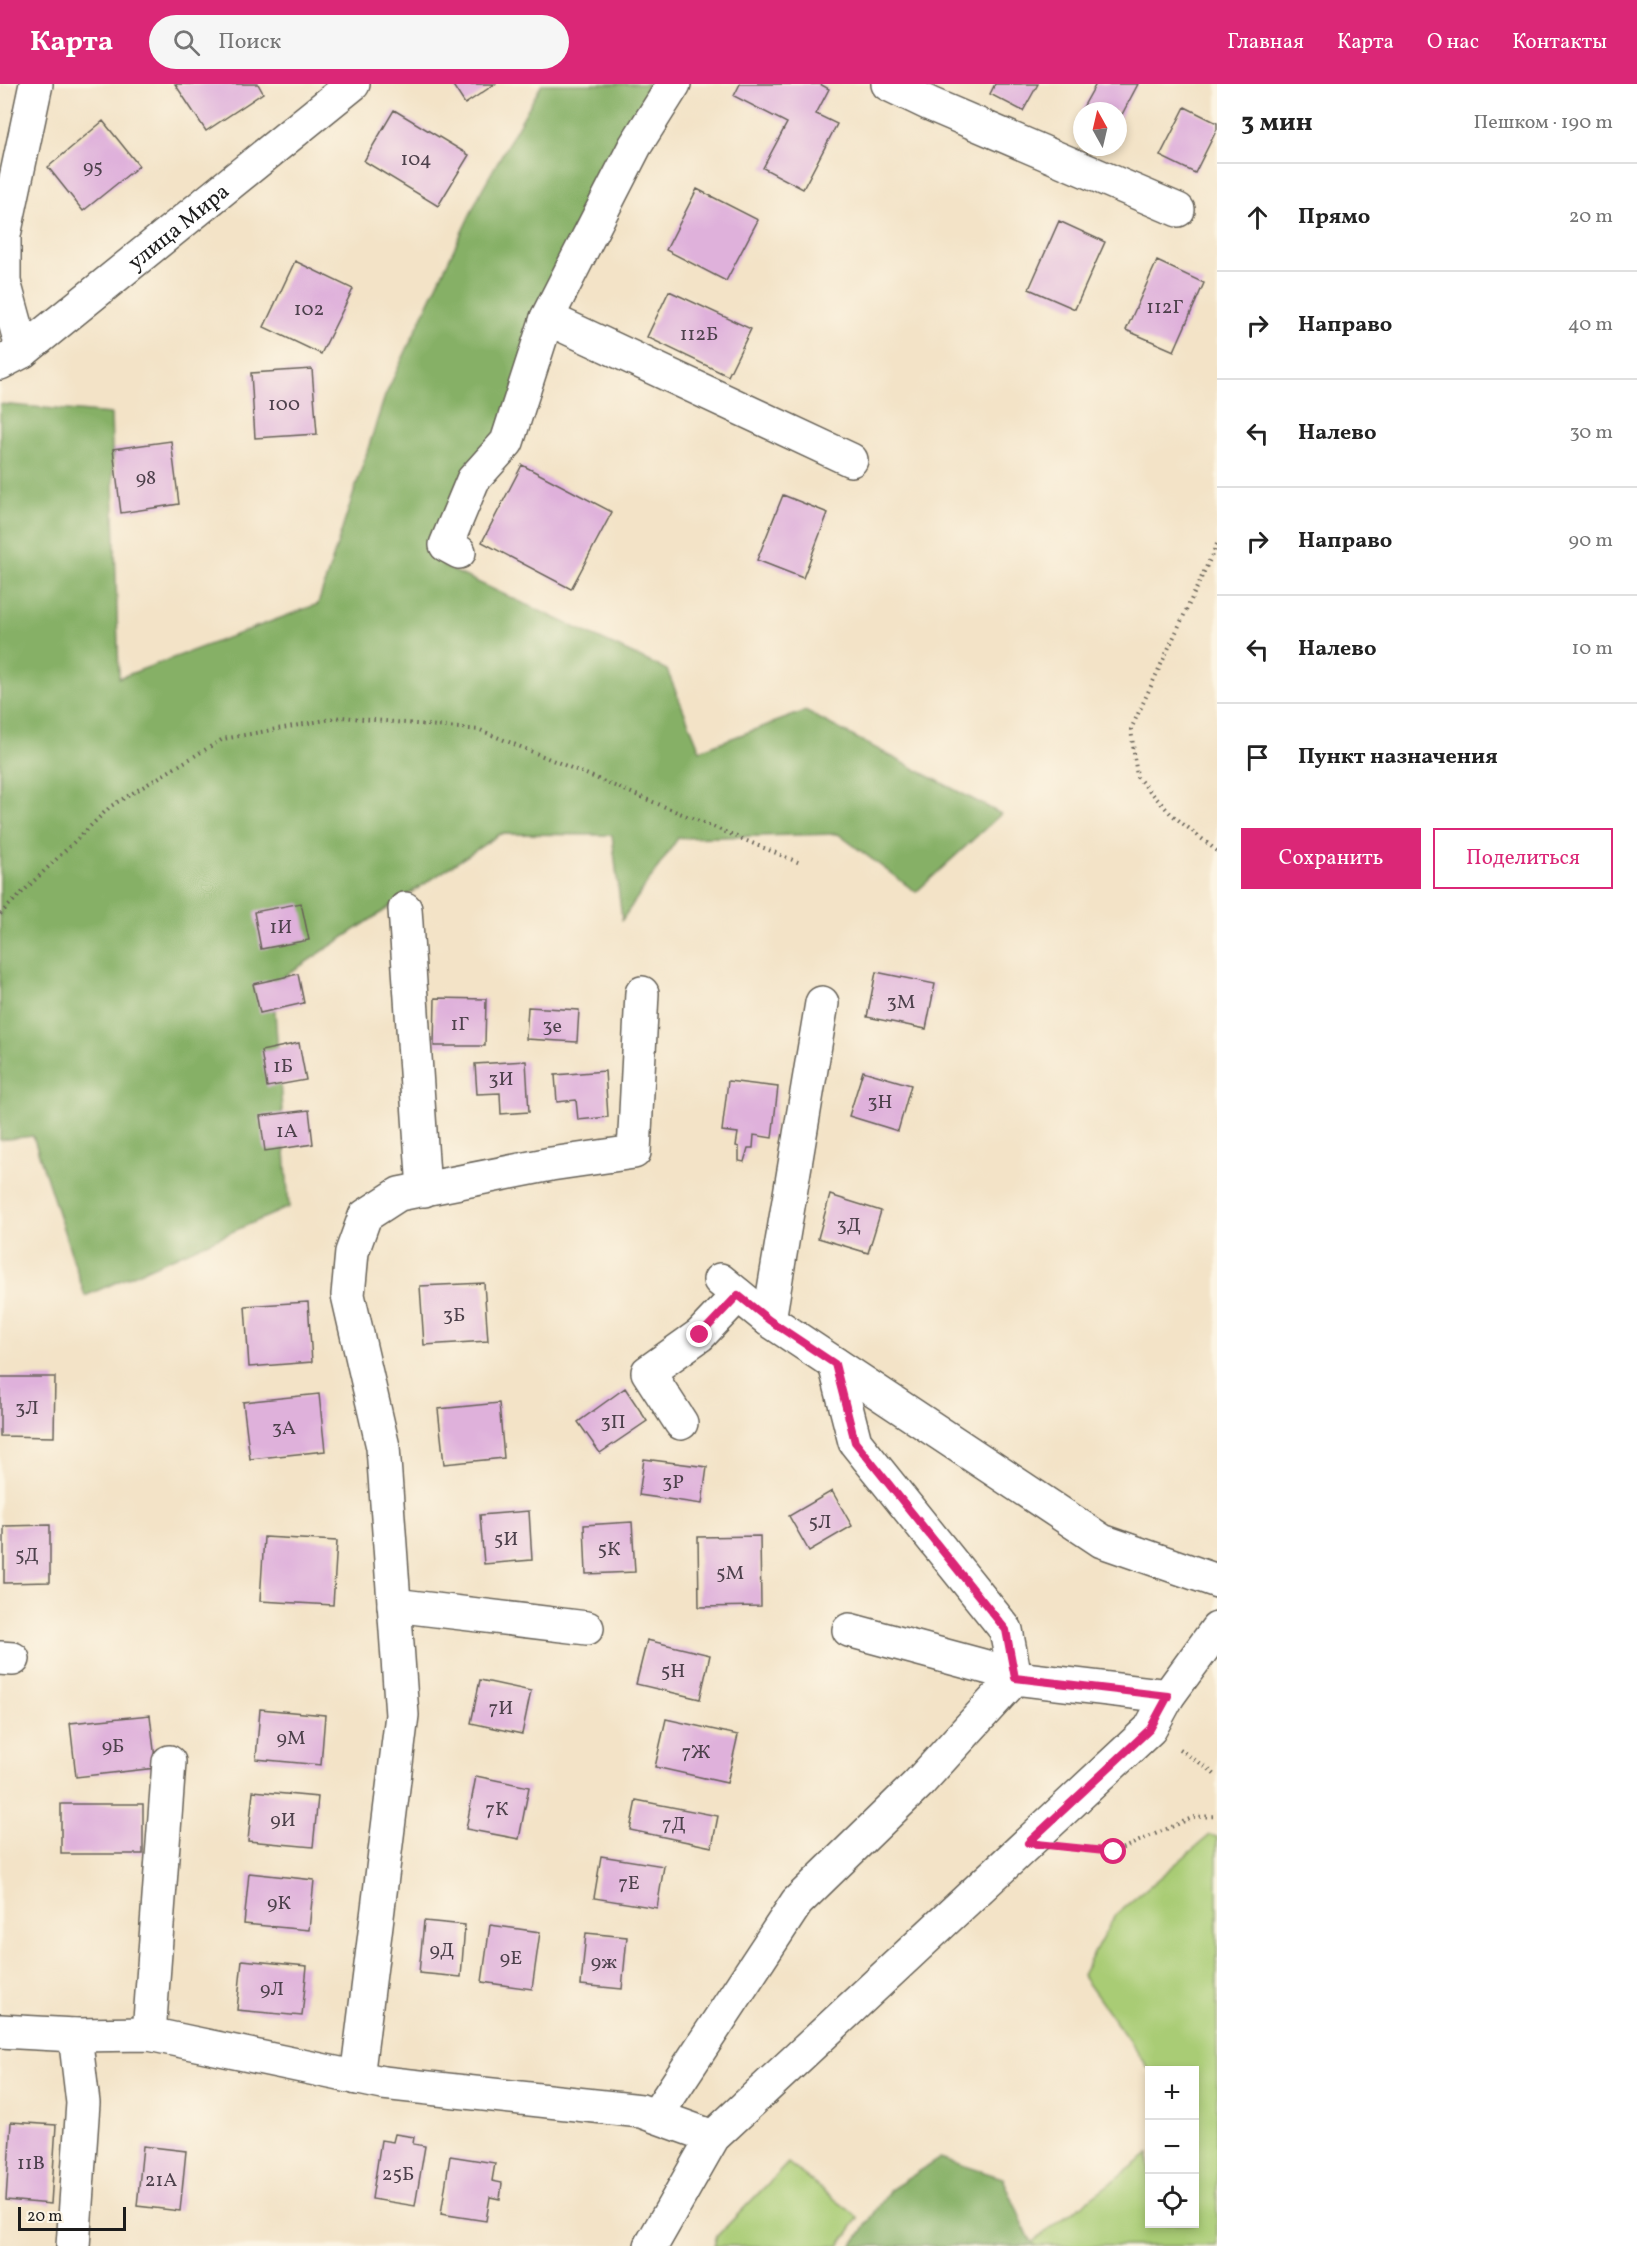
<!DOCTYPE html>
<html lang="ru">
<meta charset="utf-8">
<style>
body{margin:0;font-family:Vollkorn,serif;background:#f6f6f6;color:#222}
.controls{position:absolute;right:18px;bottom:18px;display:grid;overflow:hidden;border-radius:0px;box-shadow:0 3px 9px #0003}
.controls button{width:54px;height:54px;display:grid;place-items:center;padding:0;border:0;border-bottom:2px solid #e0e0e0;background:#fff;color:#222;font:30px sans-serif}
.compass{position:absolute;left:1073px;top:18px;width:54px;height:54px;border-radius:50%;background:#fff;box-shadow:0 3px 9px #0003;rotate:352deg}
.scale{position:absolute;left:18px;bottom:15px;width:108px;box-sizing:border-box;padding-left:6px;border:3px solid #1c1c1c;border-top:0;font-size:16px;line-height:21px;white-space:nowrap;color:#1c1c1c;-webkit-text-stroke:4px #fcf5e5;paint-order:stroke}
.stop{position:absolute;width:18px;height:18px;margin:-14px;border:4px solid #db2777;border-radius:50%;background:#fff}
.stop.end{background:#db2777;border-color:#fff;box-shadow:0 2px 6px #0008}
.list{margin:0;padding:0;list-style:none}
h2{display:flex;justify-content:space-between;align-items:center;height:78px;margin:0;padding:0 24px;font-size:26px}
h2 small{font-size:20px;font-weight:400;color:#767676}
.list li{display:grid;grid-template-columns:39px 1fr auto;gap:18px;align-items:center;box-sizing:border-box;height:108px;padding:0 24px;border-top:2px solid #e0e0e0}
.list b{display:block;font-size:22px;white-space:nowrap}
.list em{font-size:20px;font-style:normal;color:#767676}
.actions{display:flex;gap:12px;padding:18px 24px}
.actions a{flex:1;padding:14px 0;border:2px solid #db2777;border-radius:0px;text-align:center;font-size:21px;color:#db2777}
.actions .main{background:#db2777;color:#fff}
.icon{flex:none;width:33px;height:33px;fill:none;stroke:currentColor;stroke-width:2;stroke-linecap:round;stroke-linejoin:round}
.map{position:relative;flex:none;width:1217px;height:2162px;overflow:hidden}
header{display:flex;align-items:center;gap:36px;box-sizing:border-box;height:84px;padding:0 30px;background:#db2777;color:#fff}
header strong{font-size:28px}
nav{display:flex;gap:33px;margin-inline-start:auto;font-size:21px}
.search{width:420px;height:54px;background:#f6f6f6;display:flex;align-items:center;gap:15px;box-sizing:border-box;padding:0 21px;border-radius:33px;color:#767676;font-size:22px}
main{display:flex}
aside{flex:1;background:#fff}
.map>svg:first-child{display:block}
.green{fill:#a9cc75;stroke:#627448;stroke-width:1.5}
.forest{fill:#86b066;stroke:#516641;stroke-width:1.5}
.building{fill:#dfb1db}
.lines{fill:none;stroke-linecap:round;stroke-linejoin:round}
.minor-casing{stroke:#676258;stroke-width:36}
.path{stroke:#676258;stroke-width:4;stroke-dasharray:1.5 4.5;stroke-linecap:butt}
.minor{stroke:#fff;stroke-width:33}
.route{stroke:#db2777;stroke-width:8}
.labels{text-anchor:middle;stroke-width:6;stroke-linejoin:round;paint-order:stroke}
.number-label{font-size:20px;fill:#4d414c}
.street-label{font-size:22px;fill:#1c1c1c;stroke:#fcf5e5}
</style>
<header>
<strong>Карта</strong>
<div class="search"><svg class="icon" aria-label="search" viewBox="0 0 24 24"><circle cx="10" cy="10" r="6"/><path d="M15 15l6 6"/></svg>Поиск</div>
<nav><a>Главная</a><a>Карта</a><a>О нас</a><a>Контакты</a></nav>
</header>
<main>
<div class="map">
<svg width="1217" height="2162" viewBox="0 0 1217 2162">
<rect width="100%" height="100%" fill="#fcf5e5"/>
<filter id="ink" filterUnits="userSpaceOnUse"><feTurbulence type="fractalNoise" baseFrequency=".0167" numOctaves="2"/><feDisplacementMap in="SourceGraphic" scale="12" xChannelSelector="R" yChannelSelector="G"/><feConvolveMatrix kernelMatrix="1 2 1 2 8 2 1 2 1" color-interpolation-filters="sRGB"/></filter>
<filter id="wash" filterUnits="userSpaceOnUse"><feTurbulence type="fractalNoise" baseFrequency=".008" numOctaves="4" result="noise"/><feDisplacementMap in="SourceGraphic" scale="24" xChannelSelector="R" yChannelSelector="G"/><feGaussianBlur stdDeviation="1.35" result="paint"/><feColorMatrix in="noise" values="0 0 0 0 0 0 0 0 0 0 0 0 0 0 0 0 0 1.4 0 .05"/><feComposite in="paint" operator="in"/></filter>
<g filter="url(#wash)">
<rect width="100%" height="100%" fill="#f3e3c7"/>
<path class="green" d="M1210,1751L1217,1753V2162H1037L1031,2159L1149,2070L1150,2140H1194V1986H1150L1082,1891L1115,1831Z
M788,2079L859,2134L839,2162H714L717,2152Z"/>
<path class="forest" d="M542,0H666L506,331L443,482L667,586L700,666L805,627L1001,730L916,808L838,750L678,754L622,836L612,751L500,750L273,900L289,1123L85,1212L33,1052L0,1056V320L111,330L119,594L318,520L385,312L481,107Z
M940,2074L1003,2094L1031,2158L1037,2162H852L890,2106Z"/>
<g id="blocks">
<path class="building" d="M175,0H258L263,9L206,47Z
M452,0H495L465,20Z
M740,0H820L829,5L816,30L837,40L803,105L763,84L787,39L734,12Z
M995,0H1038L1023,27L990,10Z
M1096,0H1138L1118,38V27H1081Z
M1185,23L1217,39V45L1195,89L1160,72Z
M394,26L469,71L438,122L364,77Z
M103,37L139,82L83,127L48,83Z
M697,105L758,136L726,197L666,166Z
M1059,137L1105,158L1075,225L1029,205Z
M295,177L353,205L321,270L264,243Z
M1157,177L1204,199L1174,267L1126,246Z
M669,207L751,245L728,292L647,253Z
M312,285L317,350L255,354L251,289Z
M171,357L179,420L121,429L113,365Z
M522,381L612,428L571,505L482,458Z
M783,411L828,429L803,494L757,476Z
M301,819L309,856L261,865L254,828Z
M876,888L935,900L926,945L867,933Z
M298,890L304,919L260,929L253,900Z
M435,914L486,915L485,962H434Z
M528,923L579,926L577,958L526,955Z
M299,959L306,996L267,1003L261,967Z
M526,977L529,1028L501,1030L500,1009L477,1010L475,980Z
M605,987L608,1033L578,1036L576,1016L557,1018L555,991Z
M863,987L911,1001L898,1047L849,1032Z
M728,997L778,1003L772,1054L754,1051L753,1064H748L744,1078L739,1077V1063L736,1062L738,1049L722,1047Z
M309,1026L313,1060L265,1067L260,1032Z
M830,1111L881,1127L868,1169L818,1154Z
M484,1199L488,1257L424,1261L420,1202Z
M308,1218L312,1278L249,1283L245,1222Z
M0,1293H55L54,1353L0,1352Z
M625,1304L647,1337L600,1369L578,1338Z
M319,1310L325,1367L250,1375L243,1318Z
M499,1319L504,1374L444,1380L438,1325Z
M644,1375L707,1383L702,1420L639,1411Z
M832,1407L852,1442L809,1467L789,1432Z
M529,1427L532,1476L484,1480L480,1431Z
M632,1438L635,1488L586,1490L584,1441Z
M50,1441V1498L4,1499V1442Z
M760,1452L761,1522L699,1523L698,1453Z
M264,1453L337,1457L333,1521L260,1517Z
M647,1556L710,1571L700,1615L636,1600Z
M480,1596L531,1607L522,1650L471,1639Z
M260,1625L325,1631L321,1681L256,1675Z
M150,1631L156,1684L76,1693L70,1639Z
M666,1635L738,1651L727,1699L655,1683Z
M476,1692L529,1703L519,1755L466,1745Z
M253,1707L318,1713L313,1763L248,1757Z
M636,1716L718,1732L712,1763L630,1746Z
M61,1720H143V1770H61Z
M601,1772L664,1782L657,1824L594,1814Z
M249,1789L314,1796L309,1846L244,1840Z
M424,1837L465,1841L461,1893L419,1889Z
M490,1841L540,1848L532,1905L482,1898Z
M586,1849L627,1853L622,1905L581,1901Z
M242,1876L307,1882L302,1932L237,1926Z
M11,2038L56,2041L51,2120L6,2116Z
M395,2050L414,2053L413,2060L425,2062L415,2122L372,2115L381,2056L393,2058Z
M143,2062L186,2067L180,2127L137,2122Z
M450,2072L495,2079L492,2097L502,2099L500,2115L490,2113L486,2137L441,2130Z"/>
</g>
</g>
<g filter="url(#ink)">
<use href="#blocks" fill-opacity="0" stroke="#676258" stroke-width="1.5"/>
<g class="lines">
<defs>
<g id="minor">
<path d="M888,0L930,20L1178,126"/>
<path d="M547,234L851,376"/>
<path d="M23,267L4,198V151L36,0"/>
<path id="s1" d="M0,279L23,267L353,0"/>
<path d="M459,468L446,461L473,396L507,358L547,234L635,62L674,0"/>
<path d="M405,825L424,1106"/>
<path d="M720,1196L769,1236L1102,1457L1217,1497"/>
<path d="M769,1236L822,919"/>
<path d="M835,1280L855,1358L1006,1546L1015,1594"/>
<path d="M681,1339L648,1288L700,1251L738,1211"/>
<path d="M394,1521L587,1544"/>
<path d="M849,1546L990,1584L1015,1594"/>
<path d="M0,1574L13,1575"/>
<path d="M0,1947L75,1951L149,1950L383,1999L641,2027L713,2053"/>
<path d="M149,1950L169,1678"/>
<path d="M357,1994L402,1631L383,1363L348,1211L352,1168L365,1132L399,1110L551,1080L634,1068L642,909"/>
<path d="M656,2032L797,1818L918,1700L1015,1594L1168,1612"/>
<path d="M73,2162L83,2019L75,1951"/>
<path d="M651,2162L713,2053L1150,1645L1168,1612L1217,1545"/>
</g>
</defs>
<use href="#minor" class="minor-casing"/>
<path class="path" d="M1217,460L1131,645L1137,693L1171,730L1217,767
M0,830L111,722L223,655L342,633L480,646L800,779
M1179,1665L1208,1684L1217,1693
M1075,1764L1114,1768L1194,1733L1217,1732"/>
<use href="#minor" class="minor"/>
</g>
</g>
<g class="lines" filter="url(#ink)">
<path class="route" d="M700,1251L738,1211L769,1236L835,1280L855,1358L1006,1546L1015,1594L1168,1612L1150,1645L1028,1759L1114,1768"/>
</g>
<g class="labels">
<g class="number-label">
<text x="416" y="81">104</text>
<text x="93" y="89">95</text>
<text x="1165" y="229">112Г</text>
<text x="309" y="231">102</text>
<text x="699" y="256">112Б</text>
<text x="284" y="326">100</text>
<text x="146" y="400">98</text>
<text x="281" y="849">1И</text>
<text x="901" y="924">3М</text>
<text x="460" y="946">1Г</text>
<text x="552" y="948">3е</text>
<text x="283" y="988">1Б</text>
<text x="501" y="1001">3И</text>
<text x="880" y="1024">3Н</text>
<text x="287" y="1053">1А</text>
<text x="849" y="1147">3Д</text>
<text x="454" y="1237">3Б</text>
<text x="27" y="1330">3Л</text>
<text x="613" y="1344">3П</text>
<text x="284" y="1350">3А</text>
<text x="673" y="1404">3Р</text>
<text x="820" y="1444">5Л</text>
<text x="506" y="1461">5И</text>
<text x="609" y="1471">5К</text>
<text x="27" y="1477">5Д</text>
<text x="730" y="1495">5М</text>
<text x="673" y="1593">5Н</text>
<text x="501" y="1630">7И</text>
<text x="291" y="1660">9М</text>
<text x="113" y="1668">9Б</text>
<text x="696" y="1674">7Ж</text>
<text x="497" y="1731">7К</text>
<text x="283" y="1742">9И</text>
<text x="674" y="1746">7Д</text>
<text x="629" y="1805">7Е</text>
<text x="279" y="1825">9К</text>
<text x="442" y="1872">9Д</text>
<text x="511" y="1880">9Е</text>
<text x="604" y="1884">9ж</text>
<text x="272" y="1911">9Л</text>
<text x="31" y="2085">11В</text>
<text x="398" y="2096">25Б</text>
<text x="161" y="2102">21А</text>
</g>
<g class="street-label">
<text dy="8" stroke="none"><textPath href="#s1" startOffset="225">улица Мира</textPath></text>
</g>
</g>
</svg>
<div class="controls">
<button>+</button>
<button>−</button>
<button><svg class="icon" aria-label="locate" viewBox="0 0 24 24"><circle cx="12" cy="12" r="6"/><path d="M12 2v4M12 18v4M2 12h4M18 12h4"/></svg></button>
</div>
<svg class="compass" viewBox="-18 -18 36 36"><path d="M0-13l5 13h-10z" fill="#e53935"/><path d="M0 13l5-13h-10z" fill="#767676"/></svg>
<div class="scale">20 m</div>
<div class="stop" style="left:1114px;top:1768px"></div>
<div class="stop end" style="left:700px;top:1251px"></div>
</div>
<aside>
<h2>3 мин<small>Пешком · 190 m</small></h2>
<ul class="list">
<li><svg class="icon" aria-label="ahead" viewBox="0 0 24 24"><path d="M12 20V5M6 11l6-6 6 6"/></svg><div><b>Прямо</b></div><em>20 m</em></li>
<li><svg class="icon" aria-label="right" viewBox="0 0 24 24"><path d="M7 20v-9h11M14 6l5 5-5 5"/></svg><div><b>Направо</b></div><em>40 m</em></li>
<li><svg class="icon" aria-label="left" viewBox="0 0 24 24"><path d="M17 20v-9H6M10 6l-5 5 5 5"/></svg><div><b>Налево</b></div><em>30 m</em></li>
<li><svg class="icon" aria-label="right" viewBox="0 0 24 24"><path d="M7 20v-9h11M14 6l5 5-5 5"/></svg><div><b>Направо</b></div><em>90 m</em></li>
<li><svg class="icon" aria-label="left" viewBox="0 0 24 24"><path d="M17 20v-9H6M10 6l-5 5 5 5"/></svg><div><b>Налево</b></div><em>10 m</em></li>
<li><svg class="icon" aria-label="arrive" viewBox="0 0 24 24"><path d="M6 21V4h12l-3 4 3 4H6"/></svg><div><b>Пункт назначения</b></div></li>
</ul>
<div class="actions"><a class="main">Сохранить</a><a>Поделиться</a></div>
</aside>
</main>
